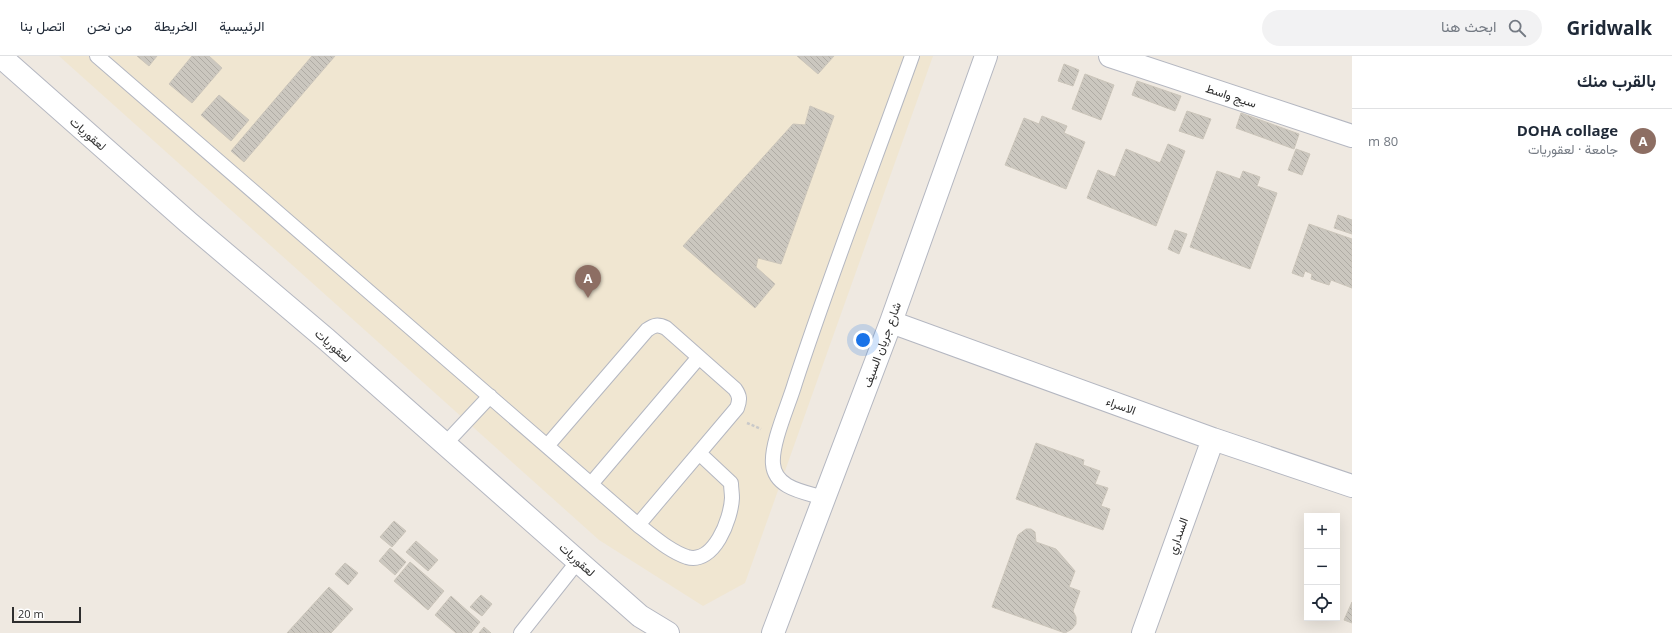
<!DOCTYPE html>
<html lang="ar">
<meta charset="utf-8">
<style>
body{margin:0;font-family:"Open Sans",Vazirmatn,sans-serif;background:#f2f2f3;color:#1f2937;direction:rtl}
.controls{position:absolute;right:12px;bottom:12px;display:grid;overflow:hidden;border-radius:0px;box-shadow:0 4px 16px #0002}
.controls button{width:36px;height:36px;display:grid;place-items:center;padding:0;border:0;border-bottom:1px solid #e0e1e3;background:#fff;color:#1f2937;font:20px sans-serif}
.scale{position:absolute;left:12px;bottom:10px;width:69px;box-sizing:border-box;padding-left:4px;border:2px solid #2e2e2e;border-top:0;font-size:11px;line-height:14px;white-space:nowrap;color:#2e2e2e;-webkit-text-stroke:3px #fff;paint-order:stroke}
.you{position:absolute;left:863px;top:284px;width:14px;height:14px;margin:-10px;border:3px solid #fff;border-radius:50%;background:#1a73e8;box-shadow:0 0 0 6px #1a73e833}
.badge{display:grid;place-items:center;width:26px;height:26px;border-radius:50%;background:#1a73e8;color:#fff;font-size:13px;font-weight:700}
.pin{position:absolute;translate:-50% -33px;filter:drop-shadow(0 1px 2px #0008)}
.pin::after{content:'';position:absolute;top:21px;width:14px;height:12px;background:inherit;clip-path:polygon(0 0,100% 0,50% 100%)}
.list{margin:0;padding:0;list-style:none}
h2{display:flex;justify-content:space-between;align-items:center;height:52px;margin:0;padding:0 16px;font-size:17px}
h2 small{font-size:13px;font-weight:400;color:#747a83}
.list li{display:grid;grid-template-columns:26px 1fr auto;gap:12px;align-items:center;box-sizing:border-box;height:64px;padding:0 16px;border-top:1px solid #e0e1e3}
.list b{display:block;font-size:15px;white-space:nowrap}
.list p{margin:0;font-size:13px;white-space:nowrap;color:#747a83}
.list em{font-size:13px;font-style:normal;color:#747a83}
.icon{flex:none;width:22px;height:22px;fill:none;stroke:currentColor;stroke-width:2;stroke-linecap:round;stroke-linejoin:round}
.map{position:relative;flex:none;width:1352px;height:577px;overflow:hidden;direction:ltr}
header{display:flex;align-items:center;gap:24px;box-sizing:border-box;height:56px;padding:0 20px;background:#fff;border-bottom:1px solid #e0e1e3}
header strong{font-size:19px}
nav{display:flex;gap:22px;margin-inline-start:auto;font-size:14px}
.search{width:280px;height:36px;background:#f2f2f3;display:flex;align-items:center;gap:10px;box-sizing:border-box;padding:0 14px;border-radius:22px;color:#747a83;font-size:15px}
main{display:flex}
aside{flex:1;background:#fff}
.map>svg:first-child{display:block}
.education{fill:#f0e6d1}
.building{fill:url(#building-back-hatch);stroke:#cbc5ba}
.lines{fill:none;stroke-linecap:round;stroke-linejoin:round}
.lane-casing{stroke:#b4b7c1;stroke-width:16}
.street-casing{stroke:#b4b7c1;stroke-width:24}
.path{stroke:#c9c9c9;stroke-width:2.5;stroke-dasharray:3 2;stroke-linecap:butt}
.lane{stroke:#fff;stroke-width:14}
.street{stroke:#fff;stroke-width:22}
.labels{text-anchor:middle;stroke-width:3;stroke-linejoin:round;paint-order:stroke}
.street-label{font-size:12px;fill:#2e2e2e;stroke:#fff}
</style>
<header>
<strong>Gridwalk</strong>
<div class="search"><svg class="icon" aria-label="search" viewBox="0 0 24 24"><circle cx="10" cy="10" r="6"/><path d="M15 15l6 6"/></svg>ابحث هنا</div>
<nav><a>الرئيسية</a><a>الخريطة</a><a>من نحن</a><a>اتصل بنا</a></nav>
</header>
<main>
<aside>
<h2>بالقرب منك<small></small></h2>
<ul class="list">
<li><span class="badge" style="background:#8d6e63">A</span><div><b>DOHA collage</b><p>جامعة · لعقوريات</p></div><em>80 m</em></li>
</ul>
</aside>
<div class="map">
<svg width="1352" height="577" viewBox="0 0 1352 577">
<defs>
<pattern id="building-back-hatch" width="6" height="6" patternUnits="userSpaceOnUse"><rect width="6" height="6" fill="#cbc7bf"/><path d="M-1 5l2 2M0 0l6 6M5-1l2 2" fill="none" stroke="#afaba4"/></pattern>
</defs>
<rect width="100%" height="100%" fill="#efe9e1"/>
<path class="education" d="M59,0H933L745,527L703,550L599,484Z"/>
<path class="building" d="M137,0H157L149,10Z
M192,0H209L222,12L192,47L169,28Z
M312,0H335L244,106L231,95Z
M797,0H834L818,18Z
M1064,8L1079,14L1073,30L1058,25Z
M1085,18L1114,29L1101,64L1072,53Z
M1137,25L1181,40L1175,55L1132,39Z
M219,39L249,64L231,85L201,59Z
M810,50L834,60L781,208L758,202L756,211L775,228L755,252L683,190L793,68L805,69Z
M1187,55L1211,63L1203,83L1179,75Z
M1241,57L1299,78L1294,93L1236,72Z
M1042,60L1067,70L1064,77L1085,86L1066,133L1005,109L1024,62L1039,68Z
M1168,88L1185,95L1156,170L1087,142L1098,114L1115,121L1126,93L1160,107Z
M1296,93L1310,98L1302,119L1288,114Z
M1217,115L1240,123L1243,115L1260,121L1257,130L1277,137L1250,213L1190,191Z
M1338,159L1352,164V178L1334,172Z
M1309,168L1352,183V232L1331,224L1329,229L1311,223L1312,218L1305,215L1303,221L1292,217Z
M1175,174L1187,178L1179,198L1168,193Z
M1036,387L1084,404L1083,409L1100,415L1095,428L1108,432L1101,450L1110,453L1103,474L1016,443Z
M394,465L406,475L392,491L380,481Z
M1026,473H1031L1035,476L1036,486L1056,493L1075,515L1069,531L1080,535L1073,555L1076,561V568L1072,573L1065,577L992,551L1018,479Z
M416,485L438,504L428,515L406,496Z
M390,492L406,506L395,519L379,505Z
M410,506L444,535L428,554L394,525Z
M345,507L358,517L348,529L335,518Z
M329,531L353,553L331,577H287Z
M481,539L492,548L482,560L470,551Z
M451,540L480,566L471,577H456L435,559Z
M1352,546V567L1344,564Z
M484,571L491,577H479Z"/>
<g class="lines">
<defs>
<path id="lane" d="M97,0L638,469C653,480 669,495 687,501C714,509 731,463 732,442C732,437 731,432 731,427L699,397
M445,388L490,340
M547,390L647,274C654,269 658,268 666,272L735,333C740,340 740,344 737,352L638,469
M591,428L699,301
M824,442C806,436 775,433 773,408C771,387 789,348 795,327C831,217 873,109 912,0
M521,577L578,505"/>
<path id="street" d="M0,0L189,167L326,283L640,560L668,577
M1110,0L1352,80
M891,266L1213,383L1352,430
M773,577L891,266L986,0
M1143,577L1213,383"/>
</defs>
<use href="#lane" class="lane-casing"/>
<use href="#street" class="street-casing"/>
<path class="path" d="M747,367L761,373"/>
<use href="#lane" class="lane"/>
<use href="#street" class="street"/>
</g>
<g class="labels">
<g class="street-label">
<text transform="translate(1231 40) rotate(18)" y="4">سيج واسط</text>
<text transform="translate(88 78) rotate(41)" y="4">لعقوريات</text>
<text transform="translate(882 289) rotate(-70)" y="4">شارع جريان السيف</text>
<text transform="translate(333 290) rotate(41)" y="4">لعقوريات</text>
<text transform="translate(1121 350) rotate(20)" y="4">الاسراء</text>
<text transform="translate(1178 480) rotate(-70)" y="4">السداري</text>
<text transform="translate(577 504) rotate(42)" y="4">لعقوريات</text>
</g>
</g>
</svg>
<div class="controls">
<button>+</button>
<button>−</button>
<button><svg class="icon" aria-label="locate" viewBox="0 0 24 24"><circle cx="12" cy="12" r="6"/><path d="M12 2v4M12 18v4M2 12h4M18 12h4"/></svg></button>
</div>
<div class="scale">20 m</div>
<div class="you"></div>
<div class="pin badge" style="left:588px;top:242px;background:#8d6e63">A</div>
</div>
</main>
